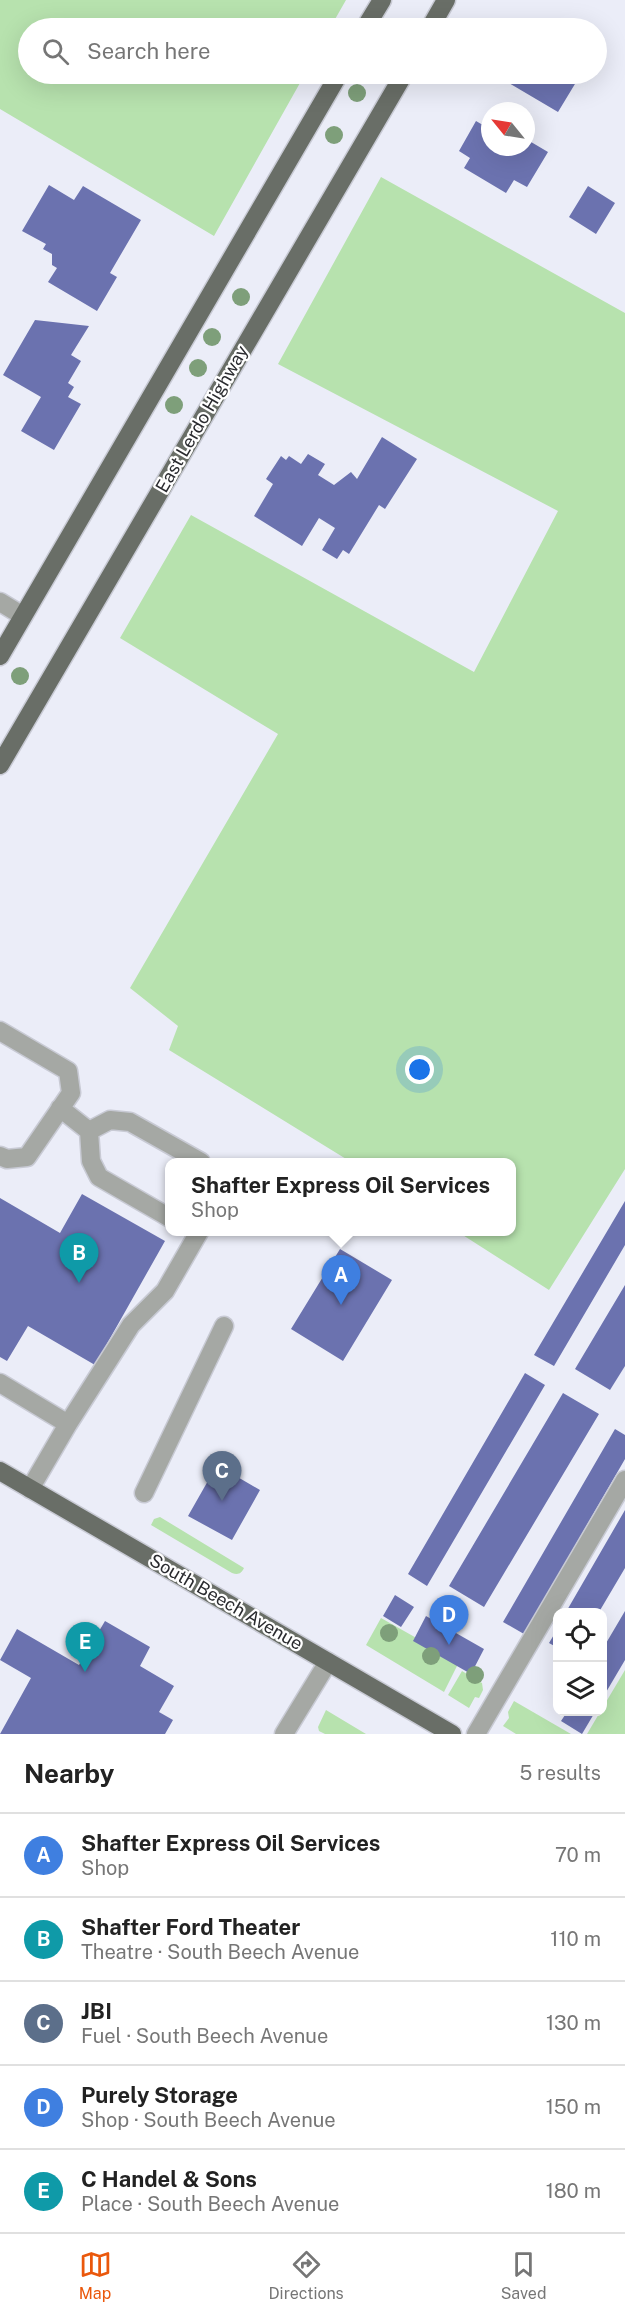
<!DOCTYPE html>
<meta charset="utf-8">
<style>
body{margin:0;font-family:"Public Sans",sans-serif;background:#f6f6f6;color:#222}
.controls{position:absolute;right:18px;bottom:18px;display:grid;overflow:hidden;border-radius:12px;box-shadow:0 6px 24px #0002}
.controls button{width:54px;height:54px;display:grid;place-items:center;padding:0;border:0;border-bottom:2px solid #e0e0e0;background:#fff;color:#222;font:30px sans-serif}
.compass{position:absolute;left:481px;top:102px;width:54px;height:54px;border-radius:50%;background:#fff;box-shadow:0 6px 24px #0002;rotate:300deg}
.you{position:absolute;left:420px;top:1070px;width:21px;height:21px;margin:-15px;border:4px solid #fff;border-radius:50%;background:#1a73e8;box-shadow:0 0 0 9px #1a73e833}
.badge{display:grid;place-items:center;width:39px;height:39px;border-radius:50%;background:#ea580c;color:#fff;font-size:20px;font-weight:700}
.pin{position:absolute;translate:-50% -50px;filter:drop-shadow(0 2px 3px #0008)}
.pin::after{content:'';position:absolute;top:32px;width:21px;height:18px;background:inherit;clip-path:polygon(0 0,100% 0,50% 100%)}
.popup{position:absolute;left:165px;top:1158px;width:351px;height:78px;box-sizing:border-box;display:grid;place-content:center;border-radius:12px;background:#fff;filter:drop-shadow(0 2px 4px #0005);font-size:20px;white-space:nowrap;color:#767676}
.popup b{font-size:22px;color:#222}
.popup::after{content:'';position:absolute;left:50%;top:100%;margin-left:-12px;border:12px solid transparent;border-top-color:#fff}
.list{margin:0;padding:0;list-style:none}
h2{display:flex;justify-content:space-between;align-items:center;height:78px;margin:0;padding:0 24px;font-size:26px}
h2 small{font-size:20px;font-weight:400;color:#767676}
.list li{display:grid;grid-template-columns:39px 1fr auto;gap:18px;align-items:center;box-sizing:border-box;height:84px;padding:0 24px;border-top:2px solid #e0e0e0}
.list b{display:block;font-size:22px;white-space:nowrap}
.list p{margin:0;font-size:20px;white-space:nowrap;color:#767676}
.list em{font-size:20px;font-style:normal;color:#767676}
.icon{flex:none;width:33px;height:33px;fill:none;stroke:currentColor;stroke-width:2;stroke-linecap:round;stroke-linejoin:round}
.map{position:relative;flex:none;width:625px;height:1734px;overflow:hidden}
.search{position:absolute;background:#fff;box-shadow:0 6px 24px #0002;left:18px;right:18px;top:18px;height:66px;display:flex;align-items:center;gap:15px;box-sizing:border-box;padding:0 21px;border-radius:33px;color:#767676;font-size:22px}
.sheet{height:498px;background:#fff}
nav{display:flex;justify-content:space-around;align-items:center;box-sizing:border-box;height:84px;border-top:2px solid #e0e0e0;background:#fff;font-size:16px;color:#767676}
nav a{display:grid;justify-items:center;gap:3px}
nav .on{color:#ea580c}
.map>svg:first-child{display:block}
.green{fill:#b7e2ae}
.building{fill:#6b72af}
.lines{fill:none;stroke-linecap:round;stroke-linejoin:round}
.minor-casing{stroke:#c8cad4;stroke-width:21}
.major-casing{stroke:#c8cad4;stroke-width:21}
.minor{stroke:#a5a8a4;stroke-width:18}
.major{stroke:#696e67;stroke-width:18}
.tree{fill:#7e9f7a}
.labels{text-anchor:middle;stroke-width:4.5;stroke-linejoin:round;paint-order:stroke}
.street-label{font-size:18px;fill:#2a2b2f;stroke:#fff}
</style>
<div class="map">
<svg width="625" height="1734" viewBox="0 0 625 1734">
<rect width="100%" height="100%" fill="#ebedf8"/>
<path class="green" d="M0,0H346L330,28H28V74H305L214,236L0,109Z
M381,177L625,313V1169L549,1290L458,1232H512V1162H351L169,1050L178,1026L130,988L278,734L120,638L191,515L474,672L558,511L278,364Z
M160,1517L244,1568C241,1574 238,1575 232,1573L151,1525L154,1519Z
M381,1618L459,1662L444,1692L366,1645Z
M625,1670V1734H587Z
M462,1671L482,1683L483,1690L479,1698L475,1697L469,1708L448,1695Z
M514,1701L571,1734H516L503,1726L509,1718L508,1712Z
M326,1710L366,1734H325L319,1731L318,1727Z"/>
<path class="building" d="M511,74H581L558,112L507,82Z
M476,121L488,128L490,125V147H526V139L548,152L527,187L514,180L506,193L464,168L470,158L459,151Z
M49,185L74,200L83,186L141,220L110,273L117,277L97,311L48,282L57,268L52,265V254L43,249L46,244L22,231Z
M588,186L615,203L596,234L569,217Z
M35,320L89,326L71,355L81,361L68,383L74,387L68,397L81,404L54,450L21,431L41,397L3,375Z
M382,437L417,459L385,509L379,505L349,554L343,550L337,559L322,550L335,528L319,518L302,546L254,516L273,484L266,479L281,456L286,460L289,456L301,464L308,454L325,464L318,475L334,485L351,472L357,479Z
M82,1194L165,1241L95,1365L28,1326L7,1361L0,1357V1198L60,1233Z
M625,1201V1245L554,1366L534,1355Z
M340,1249L392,1280L343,1361L291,1329Z
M625,1285V1366L610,1390L575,1369Z
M525,1373L545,1385L427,1586L408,1574Z
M563,1393L599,1414L484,1607L449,1586Z
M615,1429L625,1435V1459L524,1634L503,1622Z
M217,1465L260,1490L232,1540L188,1516Z
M625,1510V1568L599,1612H566Z
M395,1595L414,1607L401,1627L383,1616Z
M625,1611V1660L602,1699V1650Z
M426,1616L484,1649L471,1674L413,1641Z
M105,1621L150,1647L140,1666L174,1686L159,1712L173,1720L165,1734H0L31,1678L0,1660L17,1629L79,1665Z
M558,1628V1648L549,1643Z
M567,1712H595L582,1734L561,1721Z"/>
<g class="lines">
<defs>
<path id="minor" d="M0,602L23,616
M0,1031L68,1071L71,1093L27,1157L7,1159L0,1156
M60,1108L89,1131L91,1161L99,1177L170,1218
M89,1131L110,1120L130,1122L201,1162
M0,1383L68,1424
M30,1489L68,1424L131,1325L165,1291L199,1232
M144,1493L224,1326
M284,1734L328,1662
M476,1734L625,1480"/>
<path id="major" d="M365,28L382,0
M430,28L446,0
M0,656L339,74
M0,765L404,74
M0,1471L452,1734"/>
</defs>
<use href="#minor" class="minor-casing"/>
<use href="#major" class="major-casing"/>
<use href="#minor" class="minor"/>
<use href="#major" class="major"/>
</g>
<g class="tree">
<circle cx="357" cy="93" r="9"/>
<circle cx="334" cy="135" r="9"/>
<circle cx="241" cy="297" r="9"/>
<circle cx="212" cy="337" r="9"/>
<circle cx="198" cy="368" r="9"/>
<circle cx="174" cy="405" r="9"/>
<circle cx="20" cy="676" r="9"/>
<circle cx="389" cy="1633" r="9"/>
<circle cx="431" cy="1656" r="9"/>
<circle cx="475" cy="1675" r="9"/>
</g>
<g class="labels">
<g class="street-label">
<text transform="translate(202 419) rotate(-60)" y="6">East Lerdo Highway</text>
<text transform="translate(226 1602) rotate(30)" y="6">South Beech Avenue</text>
</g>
</g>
</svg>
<div class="controls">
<button><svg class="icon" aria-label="locate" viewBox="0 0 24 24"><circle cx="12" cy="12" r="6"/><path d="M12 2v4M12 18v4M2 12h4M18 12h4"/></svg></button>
<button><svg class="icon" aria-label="layers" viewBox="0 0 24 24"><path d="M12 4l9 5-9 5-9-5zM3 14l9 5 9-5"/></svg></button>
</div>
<svg class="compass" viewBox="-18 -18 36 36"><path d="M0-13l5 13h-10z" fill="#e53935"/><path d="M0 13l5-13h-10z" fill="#767676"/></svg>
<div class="you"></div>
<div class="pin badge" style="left:341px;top:1305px;background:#3f7fe0">A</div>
<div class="popup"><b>Shafter Express Oil Services</b>Shop</div>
<div class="pin badge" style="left:79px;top:1283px;background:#0f9aa8">B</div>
<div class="pin badge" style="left:222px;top:1501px;background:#5c6f8a">C</div>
<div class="pin badge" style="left:449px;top:1645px;background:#3f7fe0">D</div>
<div class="pin badge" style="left:85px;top:1672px;background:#0f9aa8">E</div>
<div class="search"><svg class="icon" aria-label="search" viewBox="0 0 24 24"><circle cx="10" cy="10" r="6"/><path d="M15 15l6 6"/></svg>Search here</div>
</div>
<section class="sheet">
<h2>Nearby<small>5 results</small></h2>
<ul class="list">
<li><span class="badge" style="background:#3f7fe0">A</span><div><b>Shafter Express Oil Services</b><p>Shop</p></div><em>70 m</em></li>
<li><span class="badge" style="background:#0f9aa8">B</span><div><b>Shafter Ford Theater</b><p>Theatre · South Beech Avenue</p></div><em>110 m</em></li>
<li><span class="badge" style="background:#5c6f8a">C</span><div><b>JBI</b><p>Fuel · South Beech Avenue</p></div><em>130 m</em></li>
<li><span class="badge" style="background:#3f7fe0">D</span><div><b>Purely Storage</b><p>Shop · South Beech Avenue</p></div><em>150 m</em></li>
<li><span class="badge" style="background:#0f9aa8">E</span><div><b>C Handel &amp; Sons</b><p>Place · South Beech Avenue</p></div><em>180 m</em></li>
</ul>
</section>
<nav>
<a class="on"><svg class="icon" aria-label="map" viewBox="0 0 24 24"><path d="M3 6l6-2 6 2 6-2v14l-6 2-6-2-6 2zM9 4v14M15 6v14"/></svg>Map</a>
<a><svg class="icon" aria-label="directions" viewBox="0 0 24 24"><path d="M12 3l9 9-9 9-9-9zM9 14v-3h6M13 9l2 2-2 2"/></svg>Directions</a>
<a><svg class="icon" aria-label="saved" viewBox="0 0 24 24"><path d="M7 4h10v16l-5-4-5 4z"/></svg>Saved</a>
</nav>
